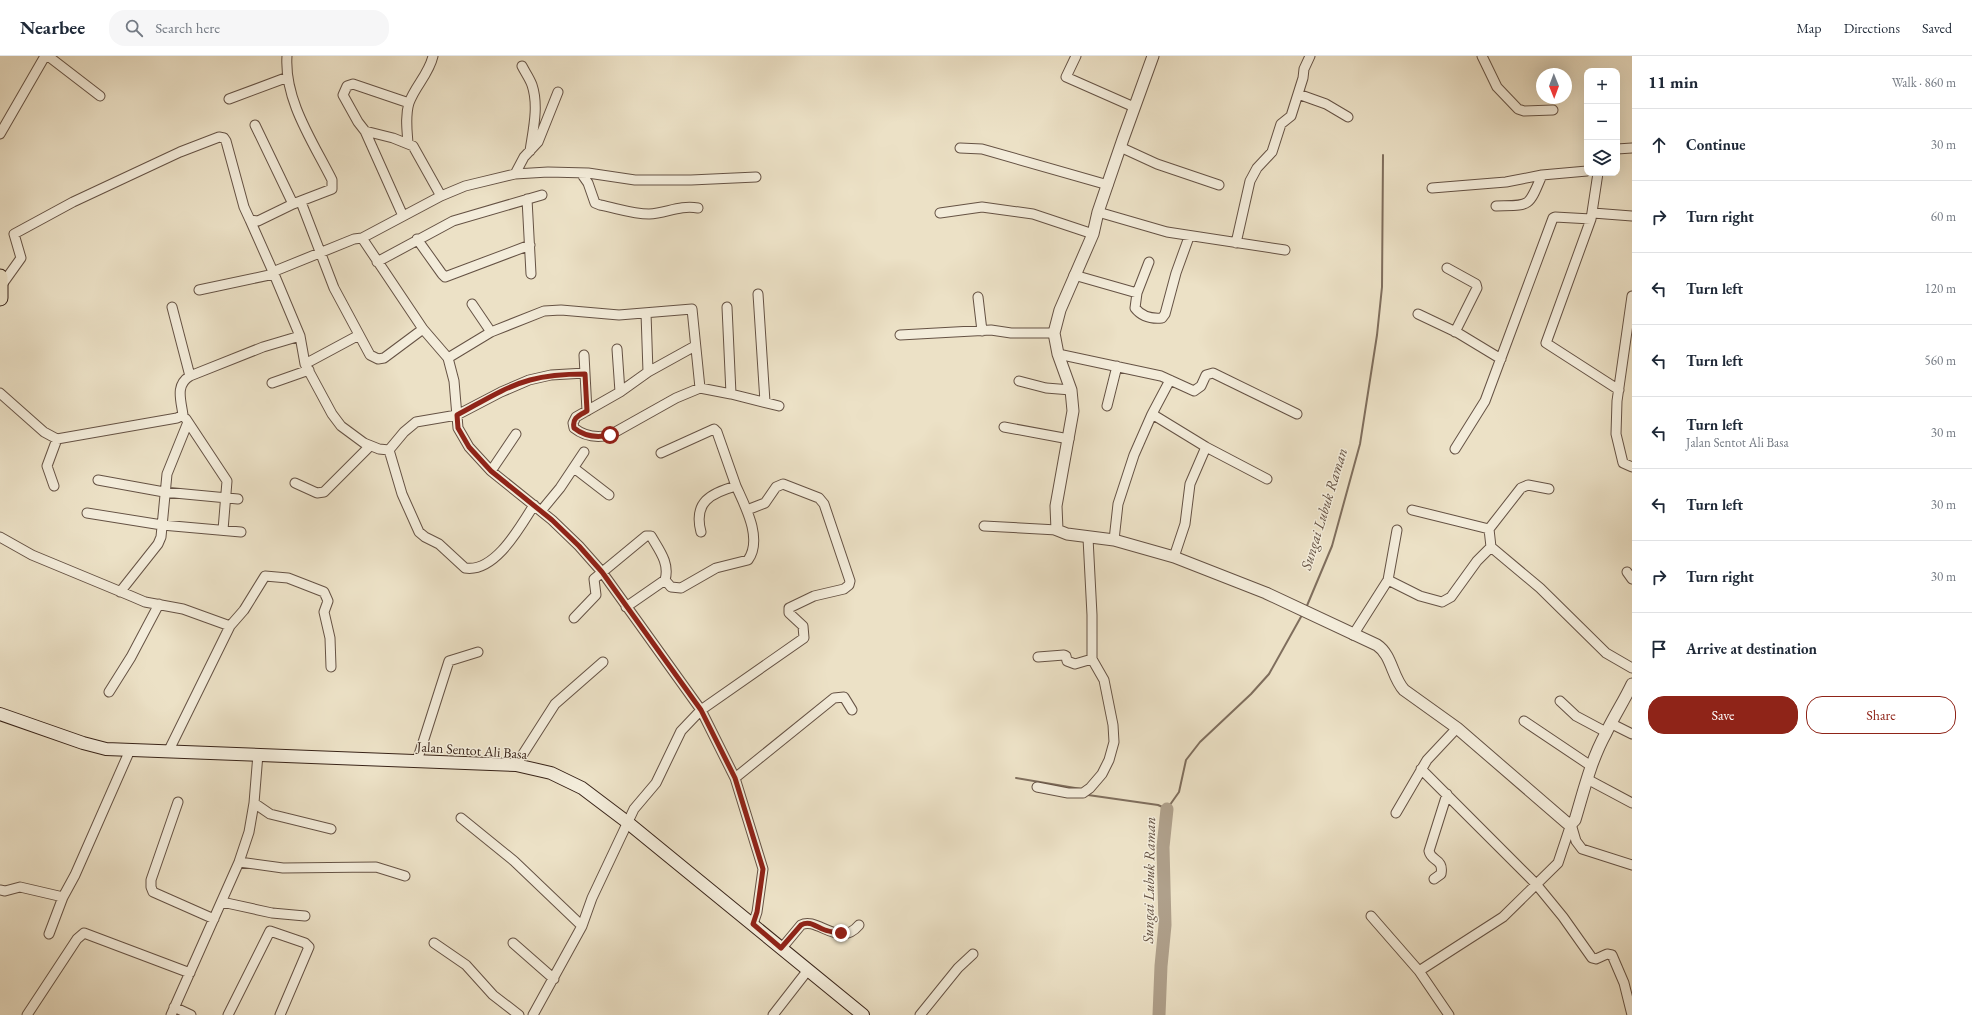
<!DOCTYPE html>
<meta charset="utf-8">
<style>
body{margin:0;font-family:"EB Garamond",serif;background:#f6f6f7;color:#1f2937}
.controls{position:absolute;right:12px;top:12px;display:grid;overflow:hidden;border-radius:8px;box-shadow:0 4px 16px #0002}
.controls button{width:36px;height:36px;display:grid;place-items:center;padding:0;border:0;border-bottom:1px solid #e0e1e3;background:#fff;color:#1f2937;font:20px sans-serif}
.compass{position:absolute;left:1536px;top:12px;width:36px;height:36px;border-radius:50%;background:#fff;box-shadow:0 4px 16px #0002;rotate:179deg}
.stop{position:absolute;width:12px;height:12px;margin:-9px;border:3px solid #8f2418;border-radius:50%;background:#fff}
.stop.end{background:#8f2418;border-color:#fff;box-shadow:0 1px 4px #0008}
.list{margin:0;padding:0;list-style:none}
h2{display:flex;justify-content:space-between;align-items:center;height:52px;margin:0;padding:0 16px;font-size:17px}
h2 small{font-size:13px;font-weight:400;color:#747a83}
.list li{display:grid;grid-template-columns:26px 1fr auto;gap:12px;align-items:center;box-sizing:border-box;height:72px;padding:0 16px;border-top:1px solid #e0e1e3}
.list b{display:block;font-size:15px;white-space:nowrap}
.list p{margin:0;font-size:13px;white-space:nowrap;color:#747a83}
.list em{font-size:13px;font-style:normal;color:#747a83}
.actions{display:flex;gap:8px;padding:12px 16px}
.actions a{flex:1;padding:9px 0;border:1px solid #8f2418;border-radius:16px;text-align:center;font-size:14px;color:#8f2418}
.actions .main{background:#8f2418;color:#fff}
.icon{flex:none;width:22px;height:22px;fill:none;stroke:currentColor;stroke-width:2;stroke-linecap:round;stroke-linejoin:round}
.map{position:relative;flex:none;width:1632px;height:959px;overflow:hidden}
header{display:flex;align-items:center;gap:24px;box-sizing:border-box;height:56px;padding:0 20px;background:#fff;border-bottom:1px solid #e0e1e3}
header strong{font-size:19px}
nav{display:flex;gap:22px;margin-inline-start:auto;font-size:14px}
.search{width:280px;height:36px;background:#f6f6f7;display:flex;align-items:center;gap:10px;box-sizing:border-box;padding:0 14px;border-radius:16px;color:#747a83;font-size:15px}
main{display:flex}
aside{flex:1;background:#fff}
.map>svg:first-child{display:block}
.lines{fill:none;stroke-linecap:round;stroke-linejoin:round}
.stream{stroke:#7f6e5d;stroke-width:2}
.river{stroke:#afa08b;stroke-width:13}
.minor-casing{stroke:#655244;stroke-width:11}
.tertiary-casing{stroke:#655244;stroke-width:13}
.secondary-casing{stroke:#382318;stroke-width:14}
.trunk-casing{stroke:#382318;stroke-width:17}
.minor{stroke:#f3ecda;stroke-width:9}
.tertiary{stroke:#f3ecda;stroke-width:11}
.secondary{stroke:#f3ecda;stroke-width:12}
.trunk{stroke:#ece1c6;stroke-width:15}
.route{stroke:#8f2418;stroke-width:5}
.labels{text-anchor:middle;stroke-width:3;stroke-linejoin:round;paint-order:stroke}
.street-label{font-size:14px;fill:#382318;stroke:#f3ecda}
.water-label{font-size:15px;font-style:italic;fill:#624f40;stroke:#f3ecda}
</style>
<header>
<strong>Nearbee</strong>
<div class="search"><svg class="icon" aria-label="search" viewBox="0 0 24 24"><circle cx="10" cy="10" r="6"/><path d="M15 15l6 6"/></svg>Search here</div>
<nav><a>Map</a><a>Directions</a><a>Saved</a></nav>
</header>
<main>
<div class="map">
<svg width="1632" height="959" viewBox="0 0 1632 959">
<rect width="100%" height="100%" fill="#ece1c6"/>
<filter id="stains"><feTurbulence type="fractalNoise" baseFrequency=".005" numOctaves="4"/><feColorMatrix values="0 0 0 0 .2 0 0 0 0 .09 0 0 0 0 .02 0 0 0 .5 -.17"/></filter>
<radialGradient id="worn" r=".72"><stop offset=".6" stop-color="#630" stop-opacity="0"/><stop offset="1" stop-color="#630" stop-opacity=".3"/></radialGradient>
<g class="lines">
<path class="stream" d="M1306,552L1332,490L1360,388L1377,279L1382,231L1383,99
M1016,722L1081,733
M1088,739L1158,749L1167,753L1179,736L1186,704L1200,686L1251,638L1269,618L1302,559"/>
<path class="river" d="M1159,959L1161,910L1165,869L1163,791L1167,753"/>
<defs>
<path id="minor" d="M48,0L100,40
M1076,0L1066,21L1134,51
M1482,0L1497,31L1518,53L1524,55L1553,54
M522,10C525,16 530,23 532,29C539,50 533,74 530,95
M1298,38L1326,48L1348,61
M229,43L288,21
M409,47L353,28L347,30L343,39L358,66L365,75L393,82L413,90L441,140
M255,69L293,148
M365,75L403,160
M0,78L45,0
M408,87C407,74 405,60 409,47C415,30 429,18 433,0
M1120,91L1157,108L1219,129
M960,92L982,93L1108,129
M1617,93L1632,92
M581,117L588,127L595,147L600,149C616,152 633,158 649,158C667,157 679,149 698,152
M1598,117L1591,163L1546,287L1619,334
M515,118L524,101L538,86L558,36
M1432,132L1506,126L1542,119
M527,143L531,218
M301,146L334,232L370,299L378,303L384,302L423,273
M1496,150C1531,149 1528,152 1542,119L1587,115
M1098,156L1167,176L1285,194
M940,157L982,151L1033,158L1093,178
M1593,157L1632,160
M362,182L441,140L465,130L515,118L548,116L588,117L635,124H691L756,121
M417,183L442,218L445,221L530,189
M1236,187L1250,125L1257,112L1272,96L1281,68L1291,60L1303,22L1304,13L1310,0
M377,206L453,165L542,139
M1149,206L1137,237L1135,252C1142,261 1151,263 1162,262L1165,258L1176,217L1189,181
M1447,212L1476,228L1477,232L1455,276
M1074,219L1137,237
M1,230L21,202L14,178L73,146L180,96L219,81L224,82L226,85L244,151L250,164L258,165L293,148L332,133V124C313,86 284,44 287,0
M199,234L274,218L250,164
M758,238L765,346
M1632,240L1617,345L1616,378L1623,407L1632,411
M978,241L982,275
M472,248L491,276
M172,251L190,320
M727,251L731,338
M646,257L648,316
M1418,258L1458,277L1501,303
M900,279L991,274L1011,277H1054
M695,290L648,316L620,336L576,361L573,367L574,372C584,380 597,382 610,379L676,342L700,332L731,338L779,350
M617,293L620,336
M1058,298L1161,320L1194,335L1201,330L1206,319L1213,317L1297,358
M584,299L587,355
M448,302L491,276L544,255L561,254L619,259L692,253L700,332
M305,308L359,279
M585,317L551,319L529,324L501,336L457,359L416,366L404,376L389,394L379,393L364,387L341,370L332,358L305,308L300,280L274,218L275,215L354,183L362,182L423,273L448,302L454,325L458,372L469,391L491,415L552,464L579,490L602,516L701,654L735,722L763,813L757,856L753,868
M1019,325L1046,332L1071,334
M272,327L309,314
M0,337L44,376L57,383L177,362L183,359C181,344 175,329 190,320L263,291L300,280
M1107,350L1117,310
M1152,358L1206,391L1267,423
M186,363L227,425L223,474
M1004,371L1069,383
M1455,393L1485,345L1553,162L1555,161L1591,163
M389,394L402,438L419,476L425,481L439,488L465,512C495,517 520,471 534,449
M661,397L714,373L717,376L736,430
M574,412L609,439
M491,415L516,378
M98,424L164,436L238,443
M295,427L317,437L324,436L370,390
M54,430L47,410L57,383
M1549,433L1528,429L1521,432L1489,473L1491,491L1540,532L1606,597L1632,612
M1412,454L1489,473
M541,455L560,432L584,396
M87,457L162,469L241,476
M984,470L1057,474
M0,481L32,499L131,540L145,546L183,553L230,570
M1114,484L1118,448L1134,399L1152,358L1170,324
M1174,501L1185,468L1190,428L1206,391
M1627,516L1632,523
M1388,524L1420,540L1442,546L1451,541L1477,505L1491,491
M120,536L158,488L161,481L167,418L188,366
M626,551L665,524L671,531L681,532L716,512L748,504C763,483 745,450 736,430C711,437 693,446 701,476
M574,562L596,539L594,523L646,480H651C659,494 670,507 665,524
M1353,579L1388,524L1397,474
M1038,601L1064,599L1066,600L1067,605L1075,608L1092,603
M109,636L131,601L159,548
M1560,645L1576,660L1606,676
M1524,665L1591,710
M1612,668L1632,678
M169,694L230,570L244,554L265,520L288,522L324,536L328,545L324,556L330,582L331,611
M417,705L449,605L478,596
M516,709L555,648L603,606
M1421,713L1536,828L1563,861L1592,902L1596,903L1607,898L1612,899L1624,927L1632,959
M735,722L834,642L844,641L852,654
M1587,723L1632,747
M1037,731L1068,737H1083L1090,732L1102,718L1109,704L1114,686L1113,669L1104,624L1092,603V559L1088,482
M178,746L151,824V831L153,836L214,863
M254,747L270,758L331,773
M1396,757L1427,704L1457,672
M461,762L514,805L582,870
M1571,768L1576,785L1582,793L1632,809
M239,806L283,812L376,811L405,820
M1434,823L1441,818C1444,802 1431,806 1429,795L1447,738
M0,834L5,835L20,831L63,841
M222,846L272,857L305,860
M1371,860L1419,915L1449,959
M49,878L63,841L75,819L130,694
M434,887L466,909L493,939L519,959
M513,887L554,923
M781,893L801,869C817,860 839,893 859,869
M1419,915L1503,861L1558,807L1571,768
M174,951L191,959
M27,959L77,883L84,877L190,917
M171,959L239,806L249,776L254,747L258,698
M228,959L270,875L305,887L309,891L280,959
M533,959L582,870L592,842L634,753L656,727L681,675L701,654L804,582L803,570L789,557V552L814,540L844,533L849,529L850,525L824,448L819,442L783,428L776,431L765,447L747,454
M773,959L808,914
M920,959L958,912L973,898"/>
<path id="tertiary" d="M1153,0L1123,83L1098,156L1093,178L1060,254L1054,277L1058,298L1071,334L1073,355L1056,450L1057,474L1067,478L1114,484L1174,501L1266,537L1377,589C1392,599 1392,621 1404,634L1457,672L1567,767L1571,768L1575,764C1584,734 1591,704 1606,677C1614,660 1624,645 1632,628"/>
<path id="secondary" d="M0,658L83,687L106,693L516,709L551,717L582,732L627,766L863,959"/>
<path id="trunk" d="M0,221V242"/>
</defs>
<use href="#minor" class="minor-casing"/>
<use href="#tertiary" class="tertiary-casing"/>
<use href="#secondary" class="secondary-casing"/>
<use href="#trunk" class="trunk-casing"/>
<use href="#minor" class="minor"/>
<use href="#tertiary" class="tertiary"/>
<use href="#secondary" class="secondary"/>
<use href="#trunk" class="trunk"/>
</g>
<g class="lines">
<path class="route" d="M610,379C597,382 584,380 574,372C572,362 578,360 587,355L585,318C566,318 548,319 530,324C504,331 480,347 457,359L458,372L469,391L491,415L552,464L579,490L602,516L701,654L735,722L763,813L757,856L753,868L781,892L801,869C810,864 816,871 825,874C830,876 835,876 841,877"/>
</g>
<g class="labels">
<g class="street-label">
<text transform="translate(472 694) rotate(4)" y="5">Jalan Sentot Ali Basa</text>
</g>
<g class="water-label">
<text transform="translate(1324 453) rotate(-73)" y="5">Sungai Lubuk Raman</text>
<text transform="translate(1149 824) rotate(-89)" y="5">Sungai Lubuk Raman</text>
</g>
</g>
<rect width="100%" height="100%" filter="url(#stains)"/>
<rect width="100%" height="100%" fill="url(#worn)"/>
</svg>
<div class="controls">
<button>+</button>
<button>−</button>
<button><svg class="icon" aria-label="layers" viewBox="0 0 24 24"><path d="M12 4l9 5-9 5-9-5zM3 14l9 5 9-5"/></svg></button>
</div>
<svg class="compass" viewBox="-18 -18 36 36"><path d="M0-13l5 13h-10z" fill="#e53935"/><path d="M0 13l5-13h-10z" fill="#747a83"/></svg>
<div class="stop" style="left:610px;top:379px"></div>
<div class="stop end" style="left:841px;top:877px"></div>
</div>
<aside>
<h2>11 min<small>Walk · 860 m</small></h2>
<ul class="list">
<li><svg class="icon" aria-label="ahead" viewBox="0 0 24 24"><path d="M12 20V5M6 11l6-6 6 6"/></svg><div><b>Continue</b></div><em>30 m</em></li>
<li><svg class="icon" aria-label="right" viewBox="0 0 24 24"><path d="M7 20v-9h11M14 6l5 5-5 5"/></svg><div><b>Turn right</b></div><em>60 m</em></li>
<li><svg class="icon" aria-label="left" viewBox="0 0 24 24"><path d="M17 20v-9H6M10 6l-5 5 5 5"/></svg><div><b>Turn left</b></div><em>120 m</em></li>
<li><svg class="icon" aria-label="left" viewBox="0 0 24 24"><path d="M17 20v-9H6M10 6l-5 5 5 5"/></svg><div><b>Turn left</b></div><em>560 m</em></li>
<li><svg class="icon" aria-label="left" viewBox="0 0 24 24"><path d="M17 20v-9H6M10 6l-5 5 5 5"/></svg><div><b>Turn left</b><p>Jalan Sentot Ali Basa</p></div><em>30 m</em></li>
<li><svg class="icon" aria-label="left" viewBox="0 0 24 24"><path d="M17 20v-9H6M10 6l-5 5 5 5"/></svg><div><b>Turn left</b></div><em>30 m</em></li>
<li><svg class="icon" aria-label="right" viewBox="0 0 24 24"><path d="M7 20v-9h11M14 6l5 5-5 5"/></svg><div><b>Turn right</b></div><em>30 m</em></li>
<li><svg class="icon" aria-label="arrive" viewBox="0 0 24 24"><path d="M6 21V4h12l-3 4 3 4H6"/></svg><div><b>Arrive at destination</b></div></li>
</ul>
<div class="actions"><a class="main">Save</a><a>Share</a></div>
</aside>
</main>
